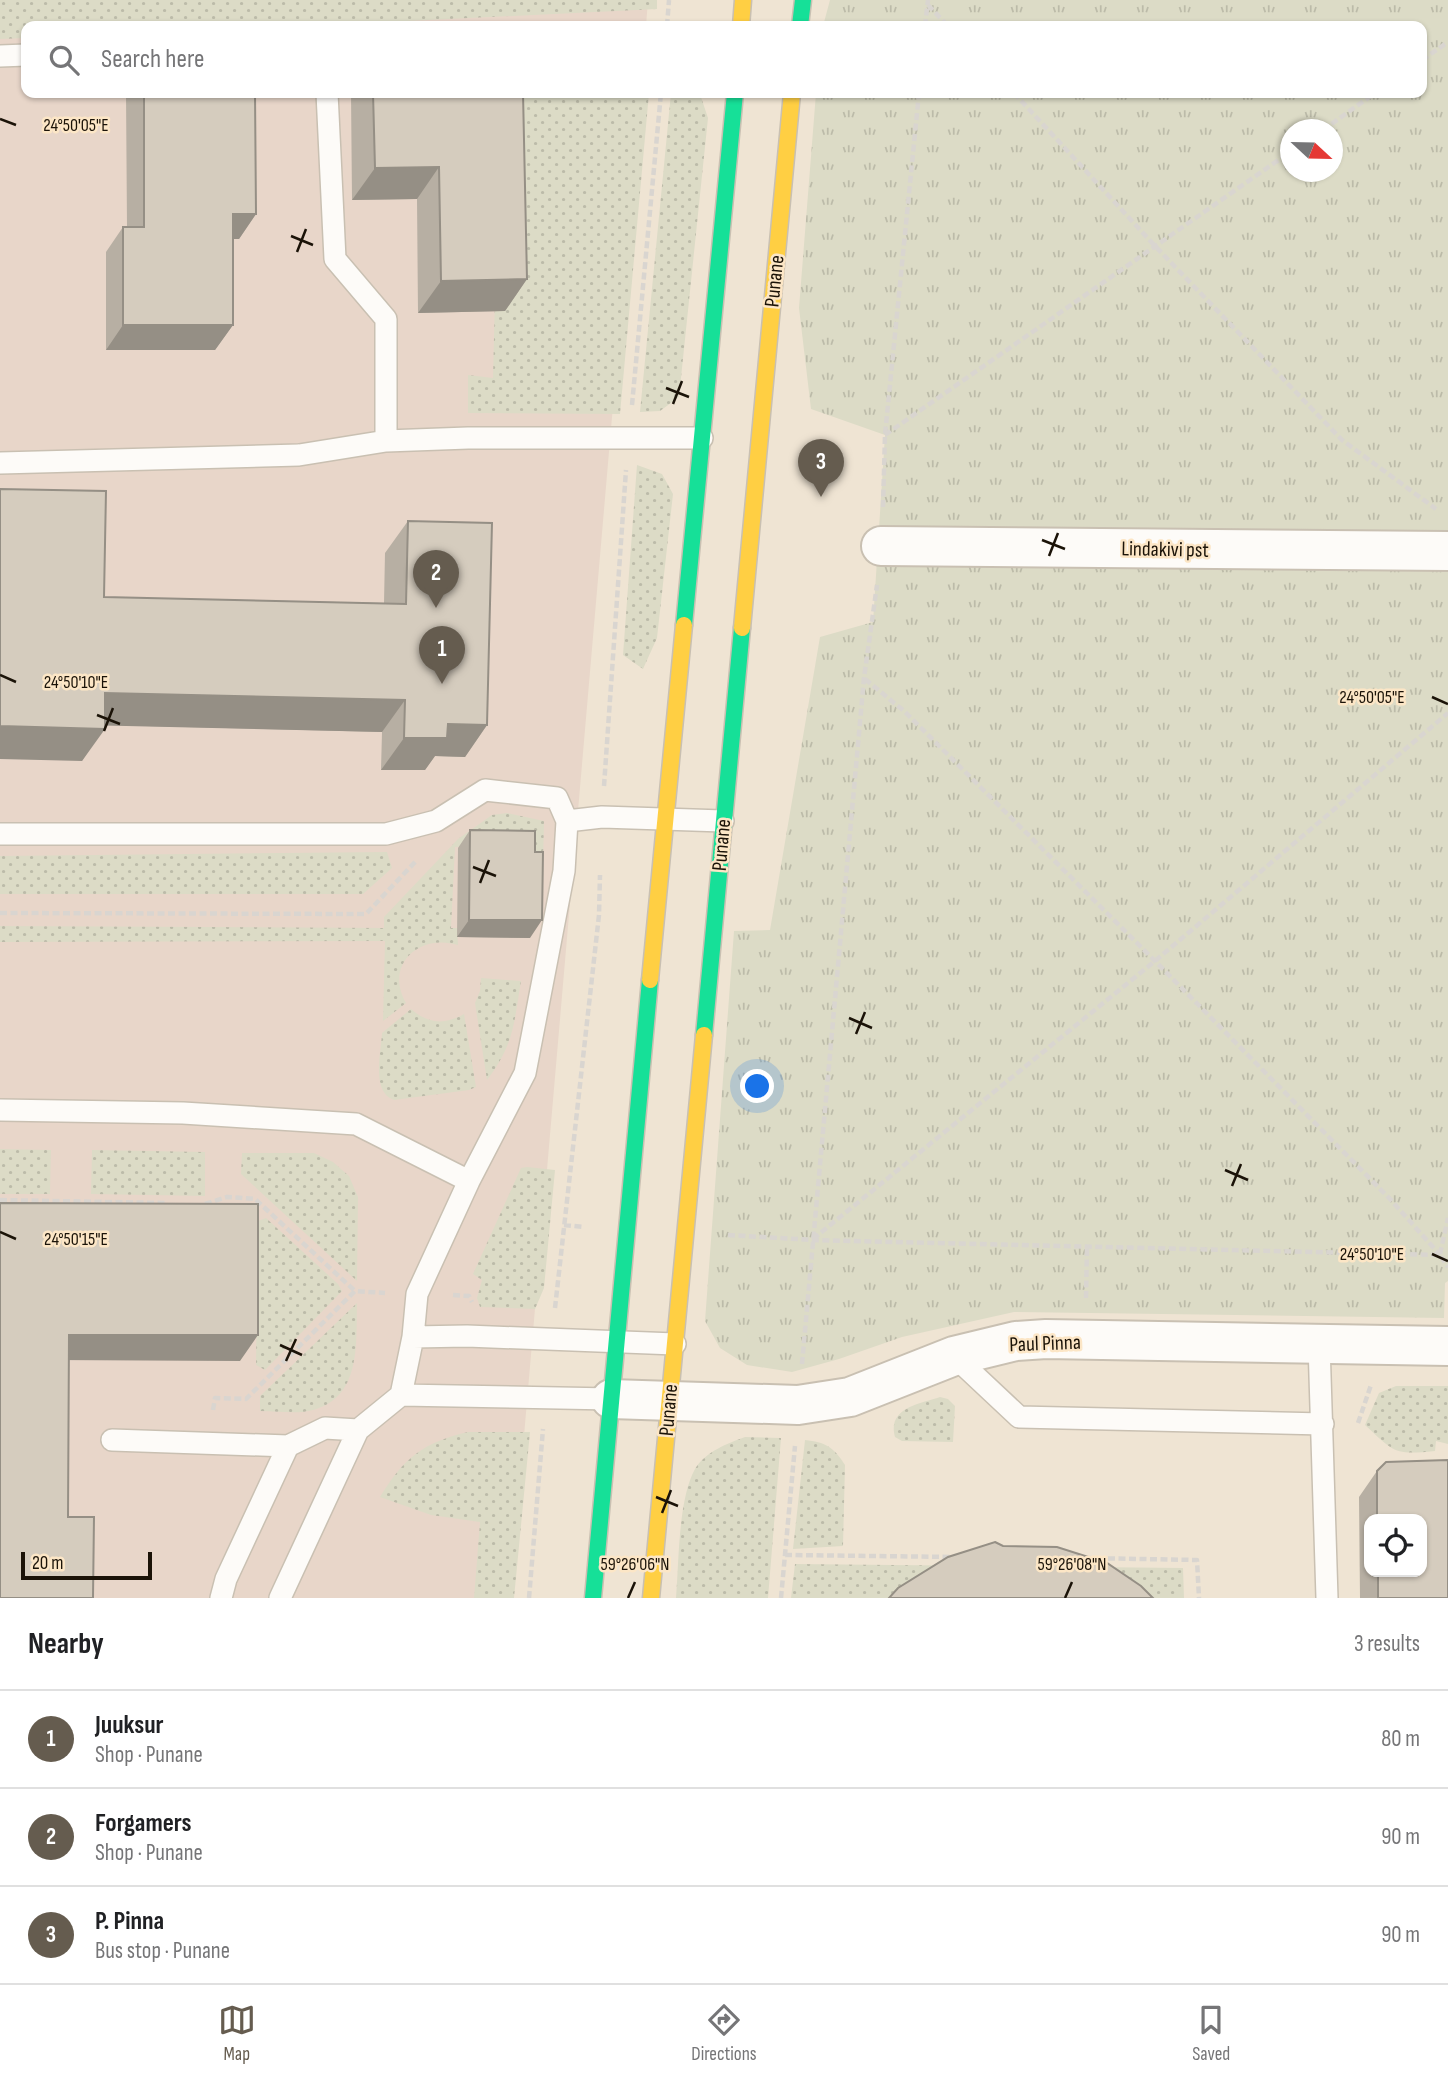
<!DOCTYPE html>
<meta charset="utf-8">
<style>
body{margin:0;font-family:"Sofia Sans Condensed",sans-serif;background:#f2f2f2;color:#202124}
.controls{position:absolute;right:21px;bottom:21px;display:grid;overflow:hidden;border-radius:14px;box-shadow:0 2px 5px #0004}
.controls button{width:63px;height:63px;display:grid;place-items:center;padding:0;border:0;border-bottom:2px solid #e0e0e0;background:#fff;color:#202124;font:35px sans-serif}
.compass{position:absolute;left:1280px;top:119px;width:63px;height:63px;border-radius:50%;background:#fff;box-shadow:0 2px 5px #0004;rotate:112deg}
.scale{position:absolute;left:21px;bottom:18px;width:131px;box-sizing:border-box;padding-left:7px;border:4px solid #1b1308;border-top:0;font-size:19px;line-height:24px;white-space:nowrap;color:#1b1308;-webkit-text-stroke:5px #fce6c6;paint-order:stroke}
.you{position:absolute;left:758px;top:1087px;width:24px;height:24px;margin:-18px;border:5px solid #fff;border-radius:50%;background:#1a73e8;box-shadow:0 0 0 10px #1a73e833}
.badge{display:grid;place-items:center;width:46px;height:46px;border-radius:50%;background:#655c4f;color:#fff;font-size:23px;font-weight:700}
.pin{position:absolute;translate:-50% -58px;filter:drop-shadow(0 2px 4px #0008)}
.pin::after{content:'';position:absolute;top:37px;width:24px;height:21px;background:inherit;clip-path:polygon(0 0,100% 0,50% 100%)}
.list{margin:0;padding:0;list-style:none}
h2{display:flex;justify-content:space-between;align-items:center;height:91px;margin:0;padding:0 28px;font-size:30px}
h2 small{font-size:23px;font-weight:400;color:#757577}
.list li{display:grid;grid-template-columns:46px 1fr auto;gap:21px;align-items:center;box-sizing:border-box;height:98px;padding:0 28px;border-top:2px solid #e0e0e0}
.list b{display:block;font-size:26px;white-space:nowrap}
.list p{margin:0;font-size:23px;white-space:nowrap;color:#757577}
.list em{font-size:23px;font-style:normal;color:#757577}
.icon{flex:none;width:38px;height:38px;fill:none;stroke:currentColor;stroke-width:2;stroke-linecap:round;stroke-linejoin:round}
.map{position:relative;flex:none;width:1448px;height:1598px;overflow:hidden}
.search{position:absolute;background:#fff;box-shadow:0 2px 5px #0004;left:21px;right:21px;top:21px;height:77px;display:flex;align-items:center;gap:18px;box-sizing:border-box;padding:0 24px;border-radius:14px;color:#757577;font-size:26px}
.sheet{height:385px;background:#fff}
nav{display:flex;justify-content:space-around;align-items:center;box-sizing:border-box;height:98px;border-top:2px solid #e0e0e0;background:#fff;font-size:19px;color:#757577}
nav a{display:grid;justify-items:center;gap:4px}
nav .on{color:#655c4f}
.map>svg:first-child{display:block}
.industrial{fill:#e8d6c9}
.grass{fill:url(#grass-dots)}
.park{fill:url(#park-tufts);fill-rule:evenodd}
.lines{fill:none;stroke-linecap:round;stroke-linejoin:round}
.lane-casing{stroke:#c9c0b2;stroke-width:24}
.street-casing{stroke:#c9c0b2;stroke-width:42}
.fast-casing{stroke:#c9c0b2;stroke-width:19}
.slow-casing{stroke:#c9c0b2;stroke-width:19}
.path{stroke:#d9d5d0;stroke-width:4.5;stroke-dasharray:7 3.5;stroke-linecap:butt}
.lane{stroke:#fdfbf8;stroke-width:21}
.street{stroke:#fdfbf8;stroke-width:38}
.fast{stroke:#16e098;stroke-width:16}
.slow{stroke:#ffcf43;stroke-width:16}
.wall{fill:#b7afa3;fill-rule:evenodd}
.shaded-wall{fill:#958f85}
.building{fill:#d5ccbe;stroke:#958f85;stroke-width:2}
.ticks{fill:none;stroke:#1b1308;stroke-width:2.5}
.labels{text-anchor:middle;stroke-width:5;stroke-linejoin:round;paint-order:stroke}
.street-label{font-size:21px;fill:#1b1308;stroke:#fce6c6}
.ticks-label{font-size:18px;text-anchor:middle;fill:#1b1308;stroke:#fce6c6;stroke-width:5;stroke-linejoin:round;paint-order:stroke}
</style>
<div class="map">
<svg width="1448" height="1598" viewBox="0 0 1448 1598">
<defs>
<pattern id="grass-dots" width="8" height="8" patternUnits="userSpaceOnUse" patternTransform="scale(1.75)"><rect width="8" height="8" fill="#dcdbc6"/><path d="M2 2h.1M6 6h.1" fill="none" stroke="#bcbba9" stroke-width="1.8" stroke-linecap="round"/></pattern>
<pattern id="park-tufts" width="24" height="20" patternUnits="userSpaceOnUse" patternTransform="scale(1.75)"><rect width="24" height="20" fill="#dcdbc6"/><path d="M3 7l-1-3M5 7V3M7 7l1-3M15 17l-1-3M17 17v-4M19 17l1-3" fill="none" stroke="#bcbba9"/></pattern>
</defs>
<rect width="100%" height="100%" fill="#efe4d3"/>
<path class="industrial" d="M0,0H648L646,26H26V93H640L510,1598H0Z"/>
<path class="grass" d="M0,0H657V9L304,26H26V38L0,39Z
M500,93H649L620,414L468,413V375L493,378Z
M671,93H697L701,97L708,118L679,397L660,411L640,412Z
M637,465L662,474L673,494L657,638L643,669L623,655Z
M507,813L544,821L543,864H528V844L455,847L451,928H457L458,945C419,933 384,965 406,1003L383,1021L385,941L0,942V926L384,928V917L458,839L492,815Z
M387,852L392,868L363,894H0V856Z
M481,978L521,981C514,1023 514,1045 487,1080L475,1003L480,991Z
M411,1009C428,1024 445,1025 464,1014L476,1087L469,1090L394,1100C371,1092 381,1053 382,1033Z
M0,1149L51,1150L50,1194H0Z
M92,1150L205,1152V1196L91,1194Z
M242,1153H314L333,1162L349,1176L358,1197L357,1281L241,1174Z
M527,1167L555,1170L544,1288L535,1309L480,1307L477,1298L482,1280L473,1274L521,1168Z
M266,1218L338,1284L342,1291L265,1370L256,1365L258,1221Z
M357,1303C356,1347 362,1404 303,1412C289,1413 274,1411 260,1411V1396Z
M1396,1386H1448V1444L1436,1441L1435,1451C1394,1455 1395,1453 1365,1425L1379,1393Z
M940,1397L948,1399L955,1406L953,1442L902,1441L895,1437C887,1408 919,1404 940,1397Z
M468,1432H530L514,1598H474L480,1522L431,1515L380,1497C404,1458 422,1443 468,1432Z
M745,1437L781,1438L768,1598H676C679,1563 678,1499 695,1469C705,1452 728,1443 745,1437Z
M805,1440C825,1442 834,1447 845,1465L843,1546L793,1549Z
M795,1564L1183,1568L1184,1598H791Z"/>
<path class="park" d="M830,0H1448V1281L1445,1283L1444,1318L1014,1312L902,1337L839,1359L792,1372L747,1365L720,1348L705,1321L734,931L770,930L820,637L873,622L885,435L811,409L799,308L816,93H1422V26H823ZM1290,130H1332V172H1290Z"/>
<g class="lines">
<defs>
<path id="lane" d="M0,56L26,55
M327,93L335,259L386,319V441
M0,463L299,455L386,441L468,438H702
M0,834H386L436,821L485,790L557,798L567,821
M0,1110L183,1113L356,1124L469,1181
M413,1337L467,1336L675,1344
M1319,1344L1327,1598
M954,1356L1019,1417L1323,1424
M401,1395L611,1399
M112,1440L288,1446L325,1428L358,1430
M221,1598L226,1579L288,1446
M280,1598L358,1430L401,1395L413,1337L417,1294L469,1181L525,1073L564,871L567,821L602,817L723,821"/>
<path id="street" d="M881,546L1448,551
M611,1399L798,1405L850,1397L954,1356L1016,1341L1046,1339L1448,1346"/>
<path id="fast" d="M800,26L803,0
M684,625L735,93
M704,1035L742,628
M593,1598L650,980"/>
<path id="slow" d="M741,26L743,0
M742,628L792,93
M650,980L684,625
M651,1598L704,1035"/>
</defs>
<use href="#lane" class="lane-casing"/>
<use href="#street" class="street-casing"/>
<use href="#fast" class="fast-casing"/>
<use href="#slow" class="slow-casing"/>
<path class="path" d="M928,5L948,26
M667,26L669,0
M925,26L928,0
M1422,60L1448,42
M1014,93L1155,246L1342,440L1436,509
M1323,130L1375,93
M632,405L661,93
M885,435L1290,152
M883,507L885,435L919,93
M865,679L904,711L1155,961L1391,1200L1440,1255
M604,786L626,470
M0,913L366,914L416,861
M0,1200L168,1203
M205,1204L227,1197L255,1199L355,1291
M564,1225L583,1227
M728,1235L813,1240L1440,1255L1448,1267
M813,1239L1155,961L1448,713
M1440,1254L1448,1218
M453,1295L469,1296L472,1302
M1086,1298L1087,1246
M555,1308L599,915L600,875
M802,1364L864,678L877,585
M213,1410L215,1398L246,1399L355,1291L385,1293
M1358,1423L1371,1385
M785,1555L955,1557
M1087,1558L1197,1560L1199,1598
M529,1598L543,1429
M781,1598L795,1446"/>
<use href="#lane" class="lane"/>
<use href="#street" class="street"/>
<use href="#fast" class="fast"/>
<use href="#slow" class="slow"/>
</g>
<path class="wall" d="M126,93H255L256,214L239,239H233V325L215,350H106V252L123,227H127Z
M351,93H523L527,279L505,311L418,313L417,199L352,200Z
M408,521L487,725L465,757L435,756L425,770H381L382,732L105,725L82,761L104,597L384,603L385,553Z
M470,830L530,938L457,937L458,848Z
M1448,1443V1598H1360L1359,1497L1377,1471L1448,1460ZM1369,1519H1422V1572H1369Z"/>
<path class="shaded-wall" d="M439,167L417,199L352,200L375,168Z
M233,214H256L239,239H215Z
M527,279L505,311L418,313L441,281Z
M123,325H233L215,350H106Z
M105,693L405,700L382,732L83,725Z
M448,724L487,725L465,757L435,756L425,770H381L404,738Z
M0,726L105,729L82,761L0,759Z
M469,920H542L530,938L457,937Z
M69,1335H258L240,1361L51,1360Z"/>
<path class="building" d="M144,93H255L256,214H233V325H123V227H144Z
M373,93H523L527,279L441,281L439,167L375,168Z
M0,489L106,491L104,597L406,604L408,521L492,523L487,725L448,724L447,738H404L405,700L105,693V729L0,726Z
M470,830L535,831V852H543L542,920H469Z
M0,1203L258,1204V1335H69L68,1517H94L93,1598H0Z
M1448,1460V1598H1378V1572H1422V1519H1377V1471L1386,1462Z
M995,1542L1003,1546L1057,1547L1107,1563L1141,1586L1153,1598H889L898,1588L948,1557Z"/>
<path class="ticks" d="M0,119L16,125M291,236L313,245M297,252L306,229M666,388L689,397M673,404L682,381M1042,540L1065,549M1049,556L1058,533M0,675L16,682M1432,697L1448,704M97,715L120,724M104,731L113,708M473,867L496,876M480,883L489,860M849,1018L872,1028M856,1034L865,1012M1225,1170L1248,1180M1232,1186L1241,1164M0,1232L16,1239M1432,1254L1448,1261M280,1345L302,1355M286,1361L296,1339M656,1497L678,1506M662,1513L671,1490M628,1598L635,1582M1065,1598L1072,1582"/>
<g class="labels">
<g class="street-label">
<text transform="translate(774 281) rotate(-84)" y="7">Punane</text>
<text transform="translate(1165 549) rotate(1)" y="7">Lindakivi pst</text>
<text transform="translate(721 845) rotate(-85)" y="7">Punane</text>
<text transform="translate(1045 1343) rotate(-2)" y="7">Paul Pinna</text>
<text transform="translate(668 1410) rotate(-85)" y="7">Punane</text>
</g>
</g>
<g class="ticks-label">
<text x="76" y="131">24°50'05"E</text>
<text x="76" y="688">24°50'10"E</text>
<text x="1372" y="703">24°50'05"E</text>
<text x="76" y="1245">24°50'15"E</text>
<text x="1372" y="1260">24°50'10"E</text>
<text x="635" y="1570">59°26'06"N</text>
<text x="1072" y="1570">59°26'08"N</text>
</g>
</svg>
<div class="controls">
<button><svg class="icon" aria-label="locate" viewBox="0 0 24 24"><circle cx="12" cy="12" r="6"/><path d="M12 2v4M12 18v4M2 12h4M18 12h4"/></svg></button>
</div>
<svg class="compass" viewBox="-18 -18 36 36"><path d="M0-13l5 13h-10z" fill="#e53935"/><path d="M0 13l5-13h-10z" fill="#757577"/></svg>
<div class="scale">20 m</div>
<div class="you"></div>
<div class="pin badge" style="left:442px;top:684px">1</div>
<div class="pin badge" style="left:436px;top:608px">2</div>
<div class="pin badge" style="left:821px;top:497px">3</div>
<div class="search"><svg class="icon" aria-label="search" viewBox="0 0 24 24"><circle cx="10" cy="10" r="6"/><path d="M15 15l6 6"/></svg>Search here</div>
</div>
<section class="sheet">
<h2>Nearby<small>3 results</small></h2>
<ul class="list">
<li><span class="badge">1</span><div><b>Juuksur</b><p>Shop · Punane</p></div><em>80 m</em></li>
<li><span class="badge">2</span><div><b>Forgamers</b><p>Shop · Punane</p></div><em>90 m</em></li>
<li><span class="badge">3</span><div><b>P. Pinna</b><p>Bus stop · Punane</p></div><em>90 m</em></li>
</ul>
</section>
<nav>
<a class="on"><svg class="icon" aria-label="map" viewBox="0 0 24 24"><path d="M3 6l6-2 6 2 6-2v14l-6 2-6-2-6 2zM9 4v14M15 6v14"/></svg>Map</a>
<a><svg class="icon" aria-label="directions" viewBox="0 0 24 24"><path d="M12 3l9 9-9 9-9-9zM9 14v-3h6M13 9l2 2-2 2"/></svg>Directions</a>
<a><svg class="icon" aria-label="saved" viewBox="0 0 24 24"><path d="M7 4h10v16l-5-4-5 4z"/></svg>Saved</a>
</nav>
